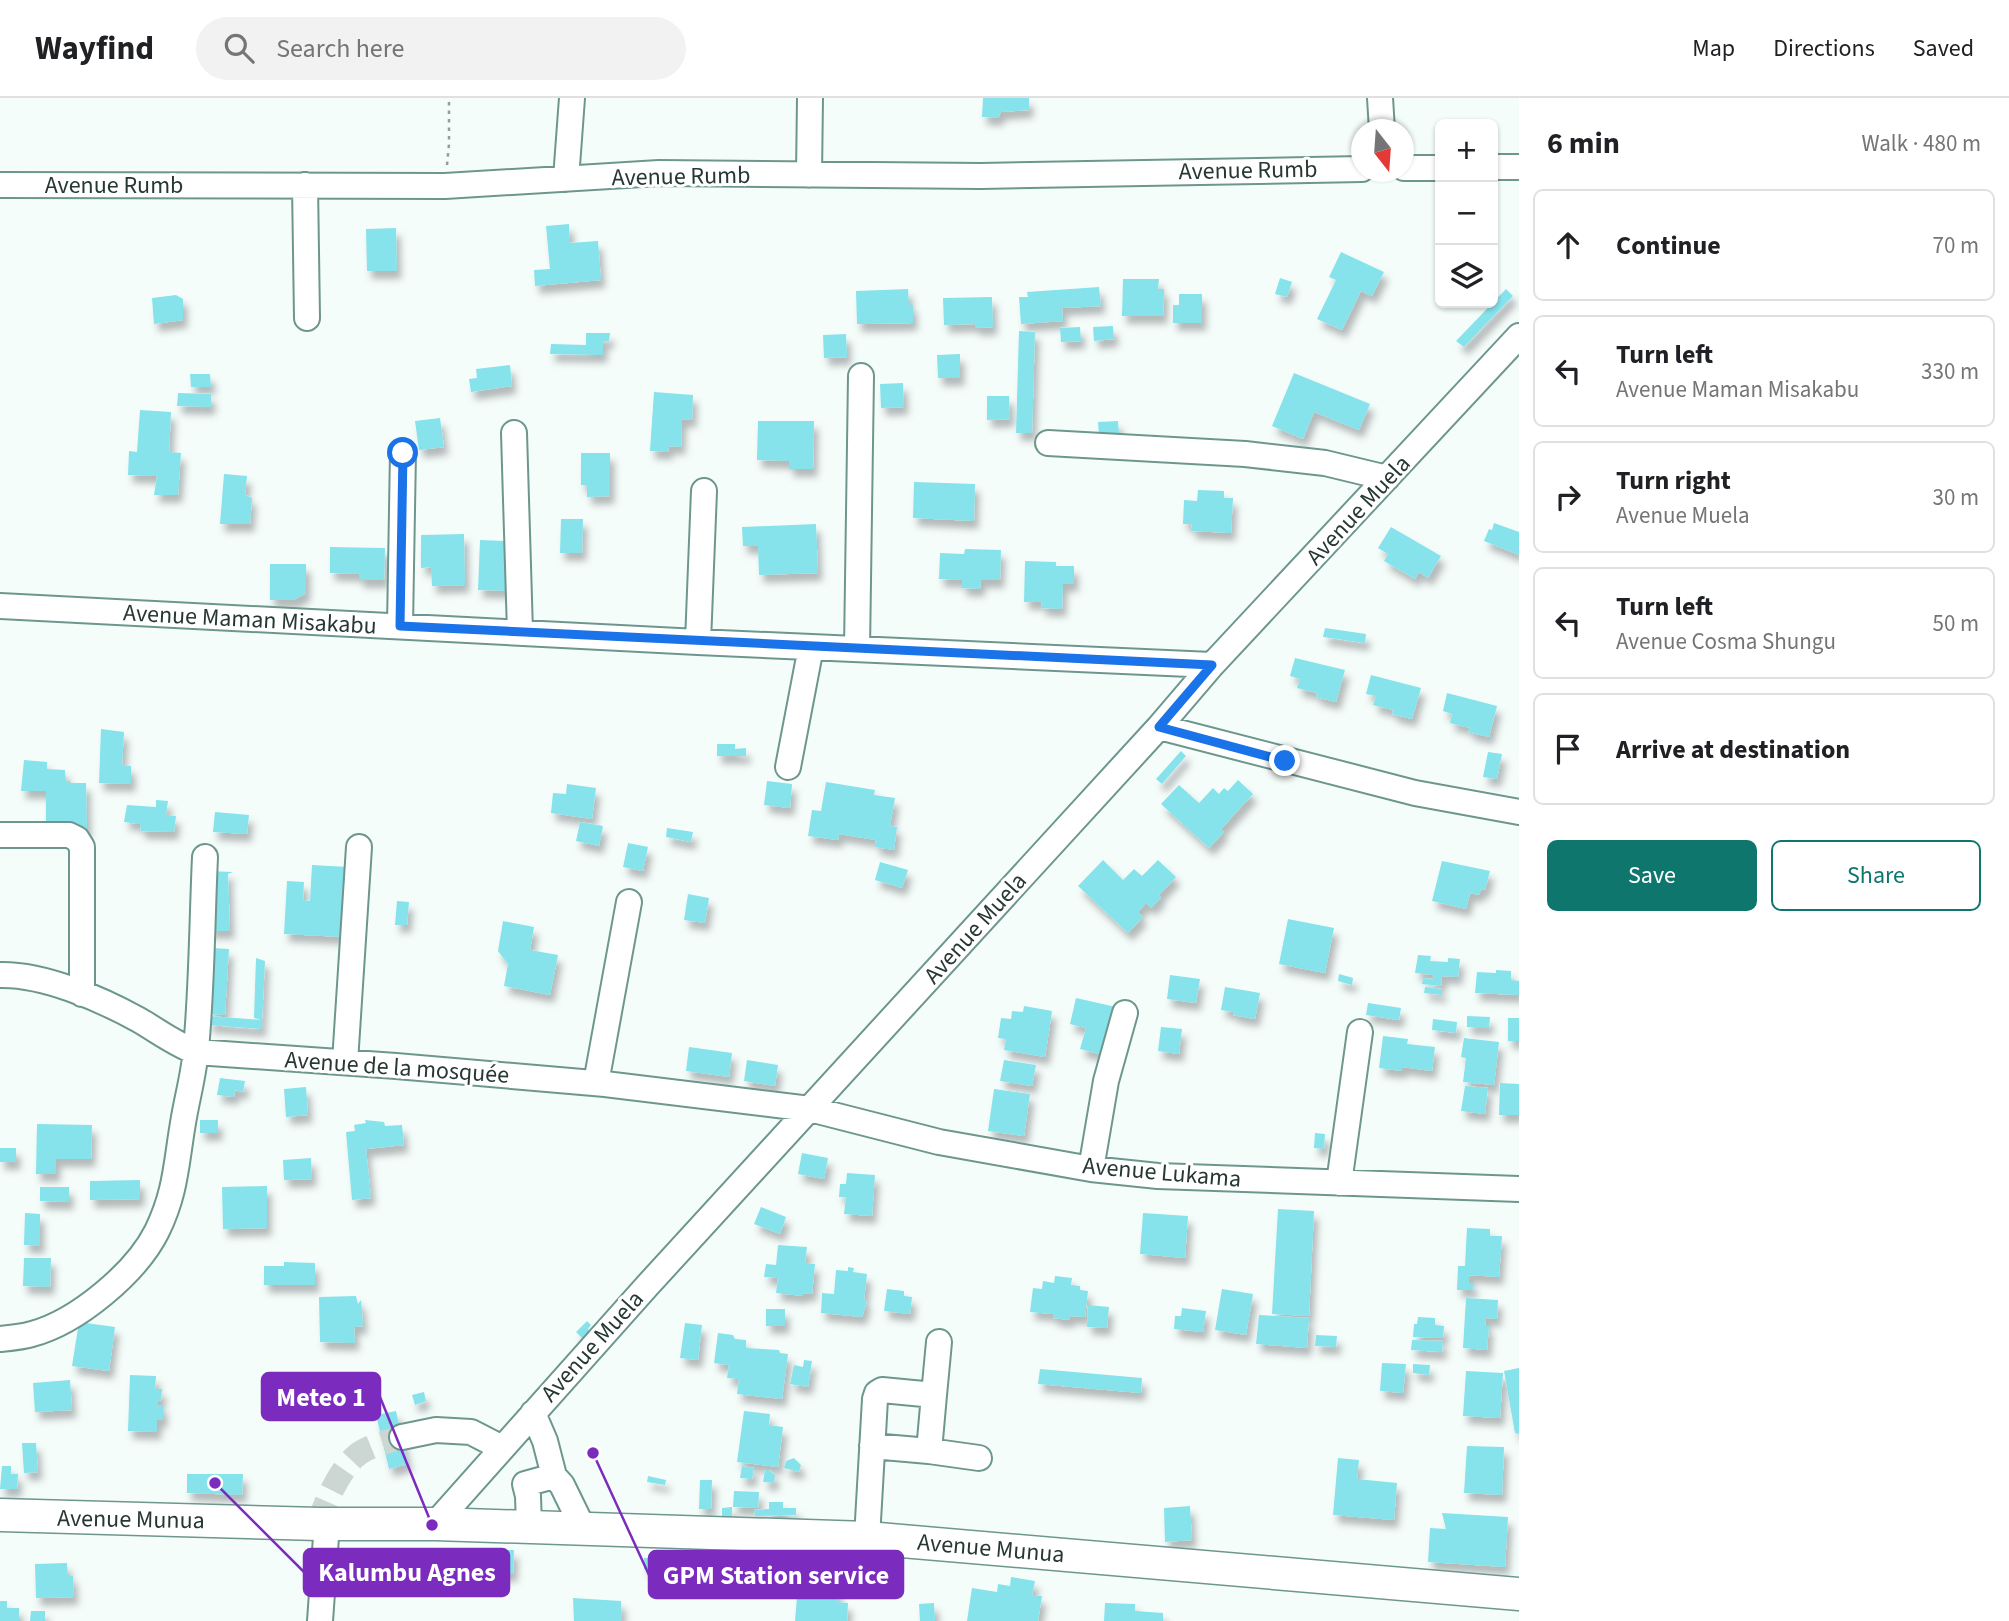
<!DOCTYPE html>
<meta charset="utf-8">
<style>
body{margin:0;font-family:"Source Sans 3",sans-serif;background:#f2f2f2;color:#202124}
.controls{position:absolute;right:21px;top:21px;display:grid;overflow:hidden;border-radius:10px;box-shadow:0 2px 5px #0004}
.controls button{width:63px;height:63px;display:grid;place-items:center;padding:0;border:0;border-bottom:2px solid #e0e0e0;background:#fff;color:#202124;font:35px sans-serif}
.compass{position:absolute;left:1351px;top:21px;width:63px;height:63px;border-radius:50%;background:#fff;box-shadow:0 2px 5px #0004;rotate:163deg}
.stop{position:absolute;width:21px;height:21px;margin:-16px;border:5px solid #1a73e8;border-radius:50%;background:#fff}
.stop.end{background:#1a73e8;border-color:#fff;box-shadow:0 2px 7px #0008}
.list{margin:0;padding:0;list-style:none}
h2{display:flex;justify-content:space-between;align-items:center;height:91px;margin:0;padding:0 28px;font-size:30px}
h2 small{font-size:23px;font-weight:400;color:#757577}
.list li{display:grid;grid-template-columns:46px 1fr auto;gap:21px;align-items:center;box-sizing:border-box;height:112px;margin:0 14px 14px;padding:0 14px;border:2px solid #e0e0e0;border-radius:10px}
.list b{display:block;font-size:26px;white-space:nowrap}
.list p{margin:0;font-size:23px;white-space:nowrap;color:#757577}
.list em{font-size:23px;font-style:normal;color:#757577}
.actions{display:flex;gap:14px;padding:21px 28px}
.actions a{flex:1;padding:16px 0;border:2px solid #0f766e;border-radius:10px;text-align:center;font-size:24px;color:#0f766e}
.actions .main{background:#0f766e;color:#fff}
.icon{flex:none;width:38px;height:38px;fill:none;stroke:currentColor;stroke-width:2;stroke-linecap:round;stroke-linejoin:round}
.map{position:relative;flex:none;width:1519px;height:1523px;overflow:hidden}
header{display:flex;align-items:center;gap:42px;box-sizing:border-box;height:98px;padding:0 35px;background:#fff;border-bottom:2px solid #e0e0e0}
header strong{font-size:33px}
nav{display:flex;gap:38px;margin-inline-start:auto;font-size:24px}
.search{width:490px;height:63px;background:#f2f2f2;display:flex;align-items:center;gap:18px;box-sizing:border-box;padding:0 24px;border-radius:38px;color:#757577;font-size:26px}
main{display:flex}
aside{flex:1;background:#fff}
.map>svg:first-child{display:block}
.building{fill:#86e2eb;filter:url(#shadow)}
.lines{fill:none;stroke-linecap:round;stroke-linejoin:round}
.minor-tunnel{stroke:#ccd6d3;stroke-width:24;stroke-dasharray:24 12;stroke-linecap:butt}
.minor-casing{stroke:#6d978e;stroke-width:28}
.major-casing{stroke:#6d978e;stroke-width:35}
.path{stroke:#919e9b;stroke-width:2.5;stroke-dasharray:3.5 5;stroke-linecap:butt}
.minor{stroke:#fff;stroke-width:24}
.major{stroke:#fff;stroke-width:32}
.route{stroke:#1a73e8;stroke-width:9}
.labels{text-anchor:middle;stroke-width:6;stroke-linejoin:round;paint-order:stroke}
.street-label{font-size:24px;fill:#273834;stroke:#fff}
.leader{fill:none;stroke:#7b2cbf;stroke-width:2.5}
.callout-dot{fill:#7b2cbf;stroke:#fff;stroke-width:2.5}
.callout{fill:#7b2cbf;stroke:#7b2cbf;stroke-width:2.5}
.callout-label{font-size:26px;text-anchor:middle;font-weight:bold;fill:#fff}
</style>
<header>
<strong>Wayfind</strong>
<div class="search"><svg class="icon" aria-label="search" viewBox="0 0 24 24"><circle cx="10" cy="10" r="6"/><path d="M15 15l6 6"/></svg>Search here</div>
<nav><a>Map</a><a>Directions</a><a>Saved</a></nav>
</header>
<main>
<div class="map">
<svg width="1519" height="1523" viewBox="0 0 1519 1523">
<defs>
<filter id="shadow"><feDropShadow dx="4.5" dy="8" stdDeviation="3.5" flood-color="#0004"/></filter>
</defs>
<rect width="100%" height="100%" fill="#f5fdfb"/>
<path class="building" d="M983,0H1029V12L1001,14L998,20L982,19Z
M569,126L570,145L598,143L601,182L535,188L534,172L550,171L546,128Z
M396,130L397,173H367L366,131Z
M1341,154L1384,174L1372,198L1361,193L1342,232L1317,221L1336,182L1329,179Z
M1280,180L1292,184L1287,199L1275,196Z
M1123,181H1159L1158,191H1164L1163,218H1122Z
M1099,189L1101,208L1062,210L1063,223L1021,226L1019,199H1028L1027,194Z
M908,191L909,207H913V225L857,226L856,193Z
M1506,191L1513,198L1464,249L1456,243Z
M1179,196H1202V225H1173V207H1179Z
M176,197L183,201V222L154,226L152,200Z
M992,199L993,229L975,230V226L944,227L943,200Z
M1113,228L1114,241L1094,243L1093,229Z
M1080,229L1081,243L1061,244L1060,230Z
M1019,233L1035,234L1032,335H1016Z
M586,235H610L609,243H603V257L550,256L551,246L586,247Z
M846,236L847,259L824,260L823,237Z
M960,256V280H938L937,257Z
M510,267L512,288L471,294L469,281L477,280L476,271Z
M1294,275L1370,306L1359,332L1314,314L1303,341L1272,328Z
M190,276H210L211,289H191Z
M903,285L904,309L881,310L880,286Z
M654,294L693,297L692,322L682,321L681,349L669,348L668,354L650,353Z
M178,295L211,296V309L177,308Z
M987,298H1009L1010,321L987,322Z
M140,312L171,314L169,354L181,355L178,397H154L157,378L128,377L129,353L137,354Z
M440,320L444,349L419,352L415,323Z
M758,323H814L813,371H789V363L757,362Z
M1118,323L1119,337L1099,338L1098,324Z
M581,355H610V398L587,399V387H581Z
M224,376L247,378L245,397L252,400L250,426H220Z
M914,384L975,386L974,423L913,420Z
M1198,392L1224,393V400H1233L1231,435L1191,433L1192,426H1183L1184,402L1197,403Z
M561,421H583L582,455H560Z
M1494,425L1519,434V457L1484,443L1489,431L1492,432Z
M816,426L818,475L759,477L758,448H743L742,429Z
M1391,429L1441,458L1428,480L1419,474L1415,481L1384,463L1388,456L1378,450Z
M464,436L465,487L432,488L431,469L421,470V437Z
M480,442L505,443L504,466H513L512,493L478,492Z
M330,449L385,450L384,482H359V476L330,475Z
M965,451L1001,452L1000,482H981L980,491L962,490V482L939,481L940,455L964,456Z
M1025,463L1056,464V468H1074V486H1063L1062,511L1041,510L1042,504H1024Z
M270,466H306V495L294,502H270Z
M1325,530L1366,536L1365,545L1323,539Z
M1295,560L1345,572L1336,604L1316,599L1317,595L1297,590L1300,581L1290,578Z
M1371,577L1421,590L1412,621L1392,616L1393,612L1373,607L1376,598L1366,596Z
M1447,595L1497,608L1489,639L1468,634L1470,630L1450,625L1452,616L1443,613Z
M101,631L124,634L122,667L131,668V686L99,685Z
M717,646H735V651L746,650V658H717Z
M1181,653L1186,658L1162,686L1156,681Z
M1488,654L1502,656L1497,681L1483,679Z
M24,662L47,664V671L65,672L66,683H70V685H86L87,733L46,732V693H21Z
M1238,682L1253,696L1221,731L1224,734L1209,750L1161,706L1179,687L1199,705L1213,690L1219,696L1224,690L1228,693Z
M767,683L792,686L790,710L764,707Z
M826,684L875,692L874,697L895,700L890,728L897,729L894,752L875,749L876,742L839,736L838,742L808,738L812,712L821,713Z
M567,686L596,690L592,721L551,715L553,695L566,696Z
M156,702L168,703L166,717L176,718L174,734L141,733L140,726L124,724L127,707L156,709Z
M215,714L249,717L247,736L213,734Z
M580,724L603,728L599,748L576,743Z
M667,730L693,734L691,744L666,739Z
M628,745L648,749L643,773L623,769Z
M1103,762L1123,782L1134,771L1142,778L1158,762L1176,779L1159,797L1161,800L1151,810L1146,805L1138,814L1143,819L1128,835L1078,788Z
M1442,763L1490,773L1485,792L1481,791L1479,797L1470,795L1466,811L1432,803Z
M880,764L908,772L902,790L875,782Z
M312,767L348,769L344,839L284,836L287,783L304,784L303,802L310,803Z
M209,773L233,774L228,776L230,833H209Z
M688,796L709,800L705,825L684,822Z
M397,803L409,804L407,827H395Z
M1288,821L1334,830L1325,875L1279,866Z
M503,823L534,829L530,852L558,857L550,897L504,888L508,866L498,853Z
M212,850L229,851L225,917L208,916Z
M1418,857L1431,858L1430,863L1448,864V860L1460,861L1458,879L1442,878L1441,888L1422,886L1423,880L1433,881L1434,877L1415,875Z
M256,860L265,863L262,922L254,920Z
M1496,872L1511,873V882L1519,883V897L1475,895L1477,874L1496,875Z
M1339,876L1353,880L1352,887L1338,883Z
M1170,877L1200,881L1196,905L1167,901Z
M1225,889L1260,895L1255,921L1233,917L1234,914L1221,912Z
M1425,889L1442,891V897L1424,895Z
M1076,900L1116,909L1103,957L1080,951L1086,930L1070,926Z
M1368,905L1401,910L1399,922L1366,917Z
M1024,908L1052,913L1045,959L1004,952L1006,941L998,940L1001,920L1011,921L1012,913L1023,914Z
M208,918L262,922V931L208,927Z
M1467,918L1490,919L1489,929H1467Z
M1508,920H1519V943H1508Z
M1433,921L1457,924L1456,935L1432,932Z
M1161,929L1182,931L1179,956L1158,953Z
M1383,938L1408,941L1407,946L1435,949L1432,973L1402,969V973L1379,970Z
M1464,940L1499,944L1494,987L1463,984L1466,960L1461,959Z
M689,949L732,955L729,979L686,973Z
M747,962L778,967L775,988L744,983Z
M1004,962L1036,967L1032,988L1000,983Z
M220,980L245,983L243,994L235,992L234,999L217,997Z
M1500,985L1519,986V1017H1499Z
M1465,988L1488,990L1485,1016L1461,1013Z
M306,989L308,1017L286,1019L284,991Z
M994,991L1030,996L1024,1038L988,1033Z
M200,1022H218V1035H200Z
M365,1022L384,1024L385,1028L402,1027L404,1047L366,1051L371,1100L352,1102L346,1034L355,1033L354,1027L366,1025Z
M37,1026L92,1027L91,1061H56V1076H36Z
M1315,1035L1325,1036L1324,1051L1314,1050Z
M0,1050H16V1064H0Z
M802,1055L828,1060L824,1081L798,1076Z
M311,1060L312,1081L284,1082L283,1062Z
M847,1075L875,1077L872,1118L844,1116L846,1099H839L840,1086H846Z
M140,1082V1101L90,1102V1083Z
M267,1088V1130L223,1131L222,1089Z
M40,1089H69V1104L40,1103Z
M761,1109L786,1119L780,1136L754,1126Z
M1278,1111L1314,1113L1309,1218L1272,1216Z
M25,1115L40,1116V1148L24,1147Z
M1143,1115L1188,1118L1185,1160L1140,1156Z
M1467,1130L1490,1131V1138H1502L1499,1179L1469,1177V1185H1474L1473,1192H1457L1458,1168H1465Z
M778,1147L807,1149L805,1165L815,1166L812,1196L803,1195V1198L776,1195L778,1180L764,1179L766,1166L776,1167Z
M24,1160H51L50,1189L23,1188Z
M284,1164L315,1165V1187H264V1168H284Z
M848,1169L854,1170L853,1174L867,1176L864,1202L867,1203L862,1219L821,1215L822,1195L834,1196L836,1172L848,1173Z
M1055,1178L1072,1180L1071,1187L1080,1188V1192L1088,1193L1085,1219L1070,1218V1222L1053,1220V1216L1030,1214L1033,1190L1042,1191L1043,1183L1054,1185Z
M887,1191L904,1193V1198L912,1199L910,1216L884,1213Z
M1222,1191L1253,1196L1246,1237L1215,1232Z
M356,1198L358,1206L361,1202L363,1228L354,1229L355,1245L320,1244L319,1199Z
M1466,1200L1498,1202L1497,1221L1486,1220L1485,1228H1489L1487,1252L1463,1250Z
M1088,1207L1109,1209L1107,1230L1087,1229Z
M1182,1210L1206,1213L1203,1234L1174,1231L1175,1218H1181Z
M766,1211H785V1228H766Z
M1259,1217L1309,1220L1307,1250L1256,1246Z
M1418,1219L1435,1220V1227L1444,1228L1443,1240L1413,1239L1414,1226H1417Z
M587,1223L591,1227L588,1231L591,1234L584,1242L576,1234Z
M79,1224L115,1229L109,1273L72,1268Z
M685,1225L702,1227L698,1262L680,1260Z
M718,1235L733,1237L735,1241L746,1242V1250L779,1252L780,1255L788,1256L782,1301L737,1296L739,1281L727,1280L729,1267L714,1265Z
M1316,1237L1337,1238L1336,1249L1315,1248Z
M1412,1242L1443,1243L1442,1254L1411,1252Z
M804,1262L812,1263L808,1289L790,1286L794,1267L803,1269Z
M1382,1265L1406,1266L1403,1295L1380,1293Z
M1413,1266L1430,1267L1429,1277L1413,1275Z
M1519,1270V1336L1515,1335L1504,1273Z
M1040,1271L1142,1280L1141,1295L1038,1286Z
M1466,1273L1503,1275L1500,1320L1463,1318Z
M130,1277L156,1278L155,1291H162L161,1302L158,1303V1307H163V1322H157V1334L128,1333Z
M70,1282L72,1312L35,1314L33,1285Z
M424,1294L426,1303L415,1307L412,1297Z
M396,1313L408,1366L389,1371L376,1317Z
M744,1313L770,1316L769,1327L783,1329L778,1369L737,1364Z
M22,1345H36L38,1374L24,1375Z
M1467,1348L1504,1349L1502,1397L1464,1395Z
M794,1360L801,1367L799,1374L784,1370L786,1363Z
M1338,1360L1359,1362L1357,1381L1397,1385L1394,1422L1333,1417Z
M2,1368H11V1376H18L17,1391H0Z
M742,1368L754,1370L752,1381L740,1380Z
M765,1372H769L775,1377L774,1385L763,1384Z
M187,1376H243L242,1397L187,1395Z
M648,1378L666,1382L665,1387L647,1384Z
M700,1382H712L711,1411H699Z
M734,1393L759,1394L758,1410L733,1409Z
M769,1404H783V1410H796V1417L755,1418L754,1412L769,1411Z
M1190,1408L1192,1442L1165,1444L1164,1410Z
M732,1409V1422H722V1410Z
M1442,1415L1508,1419L1505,1469L1428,1464L1430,1430L1446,1431Z
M497,1452H514L513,1476H496Z
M644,1460H652V1471H644Z
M67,1465L68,1478H73L74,1499L36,1500L35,1466Z
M1011,1479L1035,1483L1032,1497L1042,1498L1038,1523H967L972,1490L997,1494L998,1486L1010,1488Z
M798,1487L838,1490L837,1504L848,1505L847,1523H795Z
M573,1500L621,1503L622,1523H574Z
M0,1503H7V1510H19V1523H0Z
M934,1505L935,1523H920L919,1506Z
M1105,1505L1135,1506V1513L1163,1515V1523H1104Z
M31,1513H45V1523H30Z"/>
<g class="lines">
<path class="minor-tunnel" d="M319,1426C323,1407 341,1370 356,1358C367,1348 388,1344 402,1339"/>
<defs>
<path id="minor" d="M1380,0L1382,32
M1493,69H1519
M1404,70H1440
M809,77L810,0
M566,81L572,0
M0,87L445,88L659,75L981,78L1362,71
M305,87L307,220
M514,335L520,534
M1048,345L1245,356L1325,365L1387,380
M0,508L698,544L1212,567
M400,528L403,354
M698,544L704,393
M857,551L861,278
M1159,629L1415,695L1519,714
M788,669L811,549
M0,737H69L77,741L82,749V896
M0,877C44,876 101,901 139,922C158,933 175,946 196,954L396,968L605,986L810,1011L939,1044L1091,1071L1158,1078L1519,1091
M345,964L359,749
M596,985L629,804
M1091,1071L1106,983L1125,915
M1339,1085L1360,934
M0,1241C10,1240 22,1239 32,1236C77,1224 136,1175 157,1133C176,1094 176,1066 183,1025C187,1000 194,976 196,951C202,888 202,823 205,759
M934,1297L939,1244
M533,1315L545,1343L554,1378
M402,1339L436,1332L471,1334L502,1350
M929,1353L979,1360
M435,1426L647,1188L1159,629L1212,567L1519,238
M529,1428L528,1398L525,1386L554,1378L562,1387L583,1430
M867,1440L875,1301L877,1295L882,1292L934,1297L929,1353L872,1348
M320,1523L327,1425"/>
<path id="major" d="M0,1417L319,1426H435L867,1440L1519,1496"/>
</defs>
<use href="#minor" class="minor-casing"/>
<use href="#major" class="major-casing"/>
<path class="path" d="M447,67L449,46V0"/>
<use href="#minor" class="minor"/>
<use href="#major" class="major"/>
</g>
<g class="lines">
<path class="route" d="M403,355L400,528L1212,567L1159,629L1285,663"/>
</g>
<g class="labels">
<g class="street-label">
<text transform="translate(1248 72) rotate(-1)" y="8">Avenue Rumb</text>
<text transform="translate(681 78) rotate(-1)" y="8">Avenue Rumb</text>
<text x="114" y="95">Avenue Rumb</text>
<text transform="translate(1358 412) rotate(-47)" y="8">Avenue Muela</text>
<text transform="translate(250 521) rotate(3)" y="8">Avenue Maman Misakabu</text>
<text transform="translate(975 830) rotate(-48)" y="8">Avenue Muela</text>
<text transform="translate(397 969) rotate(4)" y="8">Avenue de la mosquée</text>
<text transform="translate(1162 1074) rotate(5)" y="8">Avenue Lukama</text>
<text transform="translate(592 1248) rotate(-48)" y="8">Avenue Muela</text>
<text transform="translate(131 1421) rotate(1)" y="8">Avenue Munua</text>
<text transform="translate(991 1450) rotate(5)" y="8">Avenue Munua</text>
</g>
</g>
<path class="leader" d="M432 1427L380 1299M215 1385L304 1474M593 1355L649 1477"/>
<g class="callout-dot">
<circle cx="432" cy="1427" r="7"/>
<circle cx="215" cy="1385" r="7"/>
<circle cx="593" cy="1355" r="7"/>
</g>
<g class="callout">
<rect x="262" y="1275" width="118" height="47" rx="7"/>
<rect x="304" y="1451" width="205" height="47" rx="7"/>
<rect x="649" y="1453" width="254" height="47" rx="7"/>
</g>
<g class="callout-label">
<text x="321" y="1308">Meteo 1</text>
<text x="407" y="1483">Kalumbu Agnes</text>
<text x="776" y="1486">GPM Station service</text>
</g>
</svg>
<div class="controls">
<button>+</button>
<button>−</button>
<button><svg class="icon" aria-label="layers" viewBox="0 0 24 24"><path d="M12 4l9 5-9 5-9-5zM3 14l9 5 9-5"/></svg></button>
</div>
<svg class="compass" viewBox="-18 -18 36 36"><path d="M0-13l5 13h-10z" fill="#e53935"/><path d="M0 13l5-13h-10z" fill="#757577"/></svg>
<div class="stop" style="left:403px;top:355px"></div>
<div class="stop end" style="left:1285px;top:663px"></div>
</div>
<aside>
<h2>6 min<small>Walk · 480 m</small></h2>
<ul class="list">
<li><svg class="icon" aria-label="ahead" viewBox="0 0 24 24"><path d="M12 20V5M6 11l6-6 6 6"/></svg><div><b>Continue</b></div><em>70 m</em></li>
<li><svg class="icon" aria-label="left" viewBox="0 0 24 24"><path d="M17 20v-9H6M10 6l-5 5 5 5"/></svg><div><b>Turn left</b><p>Avenue Maman Misakabu</p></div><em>330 m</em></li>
<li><svg class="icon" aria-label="right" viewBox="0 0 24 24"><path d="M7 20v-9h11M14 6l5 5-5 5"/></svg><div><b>Turn right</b><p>Avenue Muela</p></div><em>30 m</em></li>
<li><svg class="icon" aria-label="left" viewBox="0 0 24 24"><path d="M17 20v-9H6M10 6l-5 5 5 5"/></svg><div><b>Turn left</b><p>Avenue Cosma Shungu</p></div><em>50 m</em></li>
<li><svg class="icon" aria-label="arrive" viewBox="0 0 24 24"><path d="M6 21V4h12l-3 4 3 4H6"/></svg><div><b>Arrive at destination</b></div></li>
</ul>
<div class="actions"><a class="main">Save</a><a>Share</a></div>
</aside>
</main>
